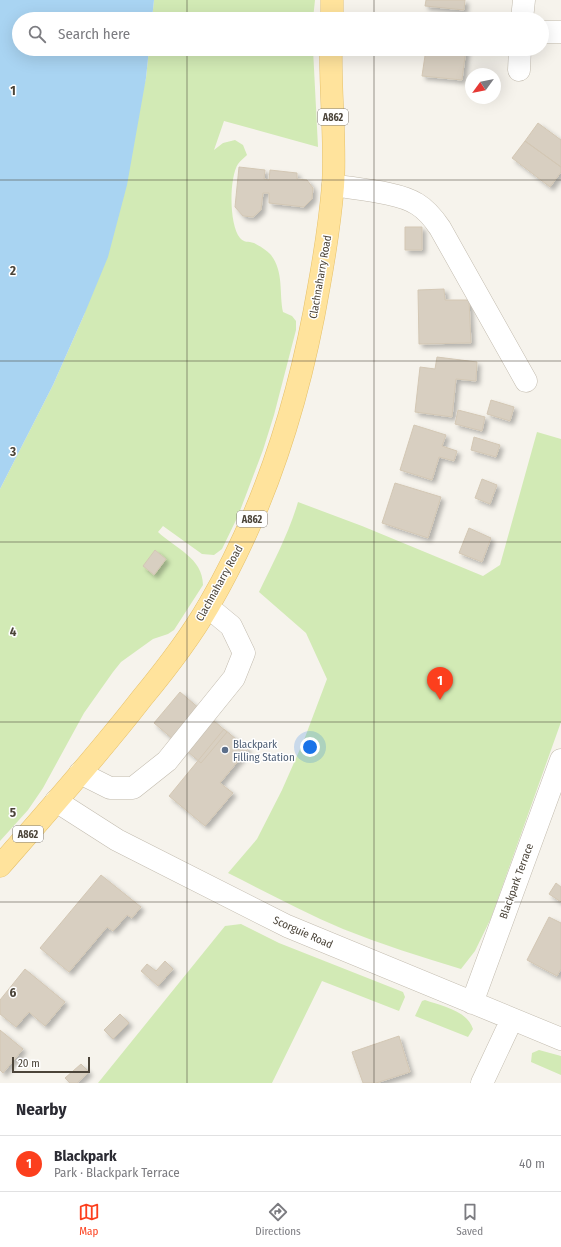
<!DOCTYPE html>
<meta charset="utf-8">
<style>
body{margin:0;font-family:"Fira Sans Condensed",sans-serif;background:#f7f7f7;color:#2b2b33}
.compass{position:absolute;left:465px;top:68px;width:36px;height:36px;border-radius:50%;background:#fff;box-shadow:0 4px 16px #0002;rotate:237deg}
.scale{position:absolute;left:12px;bottom:10px;width:78px;box-sizing:border-box;padding-left:4px;border:2px solid #4b4439;border-top:0;font-size:11px;line-height:14px;white-space:nowrap;color:#4b4439;-webkit-text-stroke:3px #fff;paint-order:stroke}
.you{position:absolute;left:310px;top:747px;width:14px;height:14px;margin:-10px;border:3px solid #fff;border-radius:50%;background:#1a73e8;box-shadow:0 0 0 6px #1a73e833}
.badge{display:grid;place-items:center;width:26px;height:26px;border-radius:50%;background:#fc3f1d;color:#fff;font-size:13px;font-weight:700}
.pin{position:absolute;translate:-50% -33px;filter:drop-shadow(0 1px 2px #0008)}
.pin::after{content:'';position:absolute;top:21px;width:14px;height:12px;background:inherit;clip-path:polygon(0 0,100% 0,50% 100%)}
.list{margin:0;padding:0;list-style:none}
h2{display:flex;justify-content:space-between;align-items:center;height:52px;margin:0;padding:0 16px;font-size:17px}
h2 small{font-size:13px;font-weight:400;color:#7c7c81}
.list li{display:grid;grid-template-columns:26px 1fr auto;gap:12px;align-items:center;box-sizing:border-box;height:56px;padding:0 16px;border-top:1px solid #e1e1e2}
.list b{display:block;font-size:15px;white-space:nowrap}
.list p{margin:0;font-size:13px;white-space:nowrap;color:#7c7c81}
.list em{font-size:13px;font-style:normal;color:#7c7c81}
.icon{flex:none;width:22px;height:22px;fill:none;stroke:currentColor;stroke-width:2;stroke-linecap:round;stroke-linejoin:round}
.map{position:relative;flex:none;width:561px;height:1083px;overflow:hidden}
.search{position:absolute;background:#fff;box-shadow:0 4px 16px #0002;left:12px;right:12px;top:12px;height:44px;display:flex;align-items:center;gap:10px;box-sizing:border-box;padding:0 14px;border-radius:22px;color:#7c7c81;font-size:15px}
.sheet{height:108px;background:#fff}
nav{display:flex;justify-content:space-around;align-items:center;box-sizing:border-box;height:56px;border-top:1px solid #e1e1e2;background:#fff;font-size:11px;color:#7c7c81}
nav a{display:grid;justify-items:center;gap:2px}
nav .on{color:#fc3f1d}
.map>svg:first-child{display:block}
.green{fill:#d2eab5}
.water{fill:#a9d4f2}
.building{fill:#d8cfc1;stroke:#d3c7b4;filter:url(#shadow)}
.lines{fill:none;stroke-linecap:round;stroke-linejoin:round}
.minor-casing{stroke:#c2bbae;stroke-width:23}
.major-casing{stroke:#e6c16a;stroke-width:23}
.minor{stroke:#fff;stroke-width:22}
.major{stroke:#ffe39c;stroke-width:22}
.grid{fill:none;stroke:#4b4439;stroke-width:1;stroke-opacity:0.55}
.service-dot{fill:#5c6f8a;stroke:#fff;stroke-width:1.5}
.labels{text-anchor:middle;stroke-width:3;stroke-linejoin:round;paint-order:stroke}
.shield{fill:#fff;stroke:#817c74;stroke-width:1}
.shield-label{font-size:10px;font-weight:bold;fill:#4b4439}
.street-label{font-size:11px;fill:#4b4439;stroke:#fff}
.service-label{font-size:11px;fill:#4e5e75;stroke:#fff;text-anchor:start}
.grid-label{font-size:13px;text-anchor:middle;font-weight:bold;fill:#4b4439;stroke:#fff;stroke-width:3;stroke-linejoin:round;paint-order:stroke}
</style>
<div class="map">
<svg width="561" height="1083" viewBox="0 0 561 1083">
<defs>
<filter id="shadow"><feDropShadow dx="3.5" dy="3.5" stdDeviation="2" flood-color="#0004"/></filter>
</defs>
<rect width="100%" height="100%" fill="#f6f3ec"/>
<path class="green" d="M154,0H315L313,19H152Z
M149,49H313L318,147L224,121L214,150L223,143L235,140L243,145L247,155C244,158 240,161 238,164C229,178 229,225 240,238C244,243 248,241 254,243C258,245 268,251 271,255C284,272 279,293 283,312L292,316L296,321V330L274,415L263,450L238,516L222,549L214,555L202,554L163,526L158,532C175,548 203,558 203,585L174,630L168,634L153,639L121,662L113,672L84,713L43,788L28,810L0,841V489L53,385L84,315L146,78Z
M537,432L561,439V722L491,918L475,951L461,969C421,957 381,944 343,929C303,912 266,892 228,873L257,839L282,790L304,740L327,679L306,633L259,592C273,563 289,533 298,502L362,526L483,576L500,565Z
M241,924L279,943L403,992L405,997L399,1011L322,981L272,1083H98L225,926Z
M425,1000C441,1006 467,1010 473,1029L468,1037L415,1016L422,1001Z
M539,1050L561,1056V1075L531,1062L532,1053Z"/>
<path class="water" d="M0,0H154L152,19H19V49H149L146,78L127,185L108,257L84,315L53,385L0,489Z"/>
<path class="building" d="M426,0H465L464,10L425,6Z
M426,49H466L462,80L422,76Z
M538,123L561,140V167L525,141Z
M525,141L561,167V172L550,187L512,158Z
M239,167L265,170L264,179L269,180L270,170L297,173V179L307,180L313,188L312,199L304,207L269,203V193H263L261,210L253,217L243,216L235,207Z
M405,227H422V250H405Z
M444,289L445,300H469L471,343L419,344L418,290Z
M437,357L477,362L476,381L456,379L452,417L415,412L420,367L435,369Z
M491,400L514,407L510,421L487,414Z
M458,410L485,417L482,431L455,424Z
M414,425L446,435L442,446L457,451L454,461L439,457L432,480L400,470Z
M474,437L500,445L496,457L471,450Z
M482,479L497,485L490,504L475,498Z
M395,483L441,497L428,538L382,523Z
M469,528L491,538L482,562L459,553Z
M155,550L166,559L154,575L143,566Z
M180,692L227,732L201,763L154,723Z
M224,729L248,749L220,783L233,793L205,826L169,796Z
M101,875L141,907L132,918L127,915L113,931L107,927L69,972L40,948Z
M556,883L561,887V902L549,894Z
M549,917L561,923V969L557,976L527,960Z
M165,961L173,969L158,986L141,971L147,964L156,971Z
M25,969L65,1002L45,1026L29,1012L16,1027L0,1014V1000Z
M120,1014L129,1023L113,1039L104,1030Z
M0,1030L23,1049L3,1073L0,1070Z
M399,1036L410,1072L376,1083H363L352,1052Z
M81,1064L89,1072L77,1083H70L65,1078Z"/>
<g class="lines">
<defs>
<path id="minor" d="M522,19L524,0
M542,32H561
M519,70L520,49
M333,185C355,189 399,192 417,204C427,210 434,219 440,228L526,381
M80,773L110,788H133L167,761L234,678L244,653L231,626L208,607
M56,801L117,840L287,926L561,1039
M472,1003L561,760
M482,1083L512,1019"/>
<path id="major" d="M332,19V0
M0,866C48,811 97,756 142,698C166,669 190,638 209,605C266,507 300,398 319,286C325,253 330,220 333,186C336,141 330,95 331,49"/>
</defs>
<use href="#minor" class="minor-casing"/>
<use href="#major" class="major-casing"/>
<use href="#minor" class="minor"/>
<use href="#major" class="major"/>
</g>
<path class="grid" d="M187,0V19M374,0V19M187,49V1083M374,49V1083M0,180H561M0,361H561M0,542H561M0,722H561M0,902H561"/>
<circle class="service-dot" cx="225" cy="750" r="4"/>
<g class="labels">
<g class="shield">
<rect x="318" y="109" width="30" height="16" rx="3"/>
<rect x="237" y="511" width="30" height="16" rx="3"/>
<rect x="13" y="826" width="30" height="16" rx="3"/>
</g>
<g class="shield-label">
<text x="333" y="121">A862</text>
<text x="252" y="523">A862</text>
<text x="28" y="838">A862</text>
</g>
<g class="street-label">
<text transform="translate(320 277) rotate(-80)" y="4">Clachnaharry Road</text>
<text transform="translate(219 583) rotate(-61)" y="4">Clachnaharry Road</text>
<text transform="translate(516 881) rotate(-70)" y="4">Blackpark Terrace</text>
<text transform="translate(303 932) rotate(24)" y="4">Scorguie Road</text>
</g>
<g class="service-label">
<text x="233" y="748">Blackpark<tspan x="233" dy="13">Filling Station</tspan></text>
</g>
</g>
<g class="grid-label">
<text x="13" y="95">1</text>
<text x="13" y="275">2</text>
<text x="13" y="456">3</text>
<text x="13" y="636">4</text>
<text x="13" y="817">5</text>
<text x="13" y="997">6</text>
</g>
</svg>
<svg class="compass" viewBox="-18 -18 36 36"><path d="M0-13l5 13h-10z" fill="#e53935"/><path d="M0 13l5-13h-10z" fill="#7c7c81"/></svg>
<div class="scale">20 m</div>
<div class="you"></div>
<div class="pin badge" style="left:440px;top:700px">1</div>
<div class="search"><svg class="icon" aria-label="search" viewBox="0 0 24 24"><circle cx="10" cy="10" r="6"/><path d="M15 15l6 6"/></svg>Search here</div>
</div>
<section class="sheet">
<h2>Nearby<small></small></h2>
<ul class="list">
<li><span class="badge">1</span><div><b>Blackpark</b><p>Park · Blackpark Terrace</p></div><em>40 m</em></li>
</ul>
</section>
<nav>
<a class="on"><svg class="icon" aria-label="map" viewBox="0 0 24 24"><path d="M3 6l6-2 6 2 6-2v14l-6 2-6-2-6 2zM9 4v14M15 6v14"/></svg>Map</a>
<a><svg class="icon" aria-label="directions" viewBox="0 0 24 24"><path d="M12 3l9 9-9 9-9-9zM9 14v-3h6M13 9l2 2-2 2"/></svg>Directions</a>
<a><svg class="icon" aria-label="saved" viewBox="0 0 24 24"><path d="M7 4h10v16l-5-4-5 4z"/></svg>Saved</a>
</nav>
